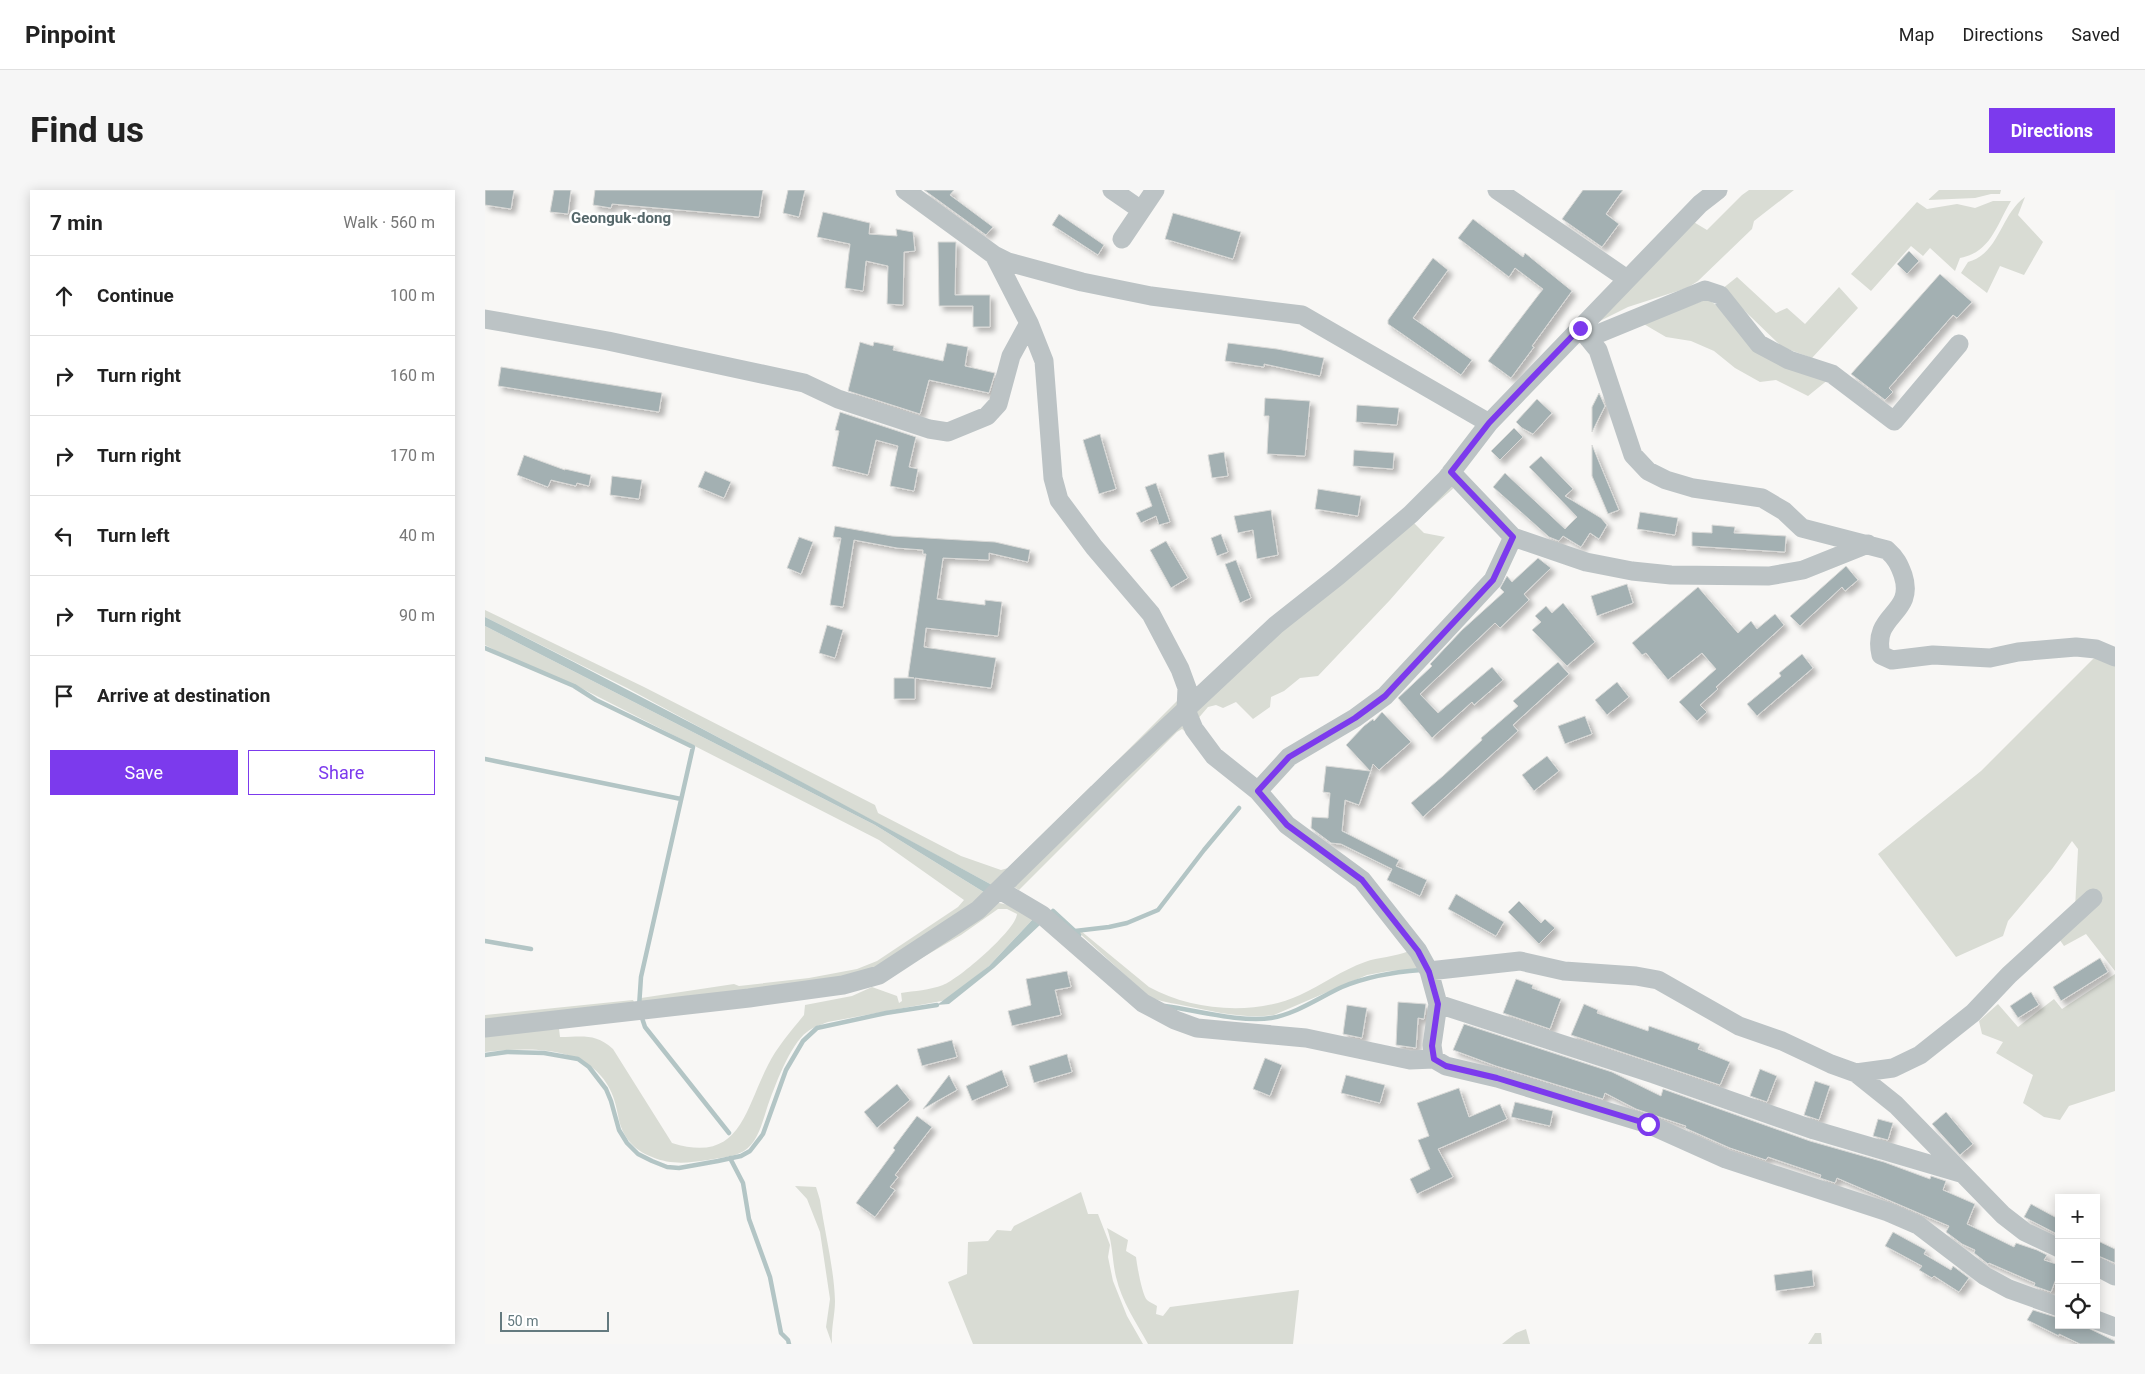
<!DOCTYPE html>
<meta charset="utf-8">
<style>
body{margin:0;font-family:Roboto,sans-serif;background:#f6f6f6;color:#222}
.controls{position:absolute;right:15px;bottom:15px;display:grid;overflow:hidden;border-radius:0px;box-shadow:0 2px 12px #0003}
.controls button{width:45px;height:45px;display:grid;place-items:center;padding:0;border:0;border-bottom:1px solid #e0e0e0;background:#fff;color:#222;font:25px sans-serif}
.scale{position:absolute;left:15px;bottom:12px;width:109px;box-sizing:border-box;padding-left:5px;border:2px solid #647a7f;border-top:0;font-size:14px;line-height:18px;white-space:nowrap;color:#647a7f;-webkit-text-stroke:4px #fff;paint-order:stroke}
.stop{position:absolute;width:15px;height:15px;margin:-11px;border:4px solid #7c3aed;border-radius:50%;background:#fff}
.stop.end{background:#7c3aed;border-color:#fff;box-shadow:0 1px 5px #0008}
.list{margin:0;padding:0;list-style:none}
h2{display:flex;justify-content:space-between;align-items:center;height:65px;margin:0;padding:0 20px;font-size:21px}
h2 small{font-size:16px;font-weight:400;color:#767676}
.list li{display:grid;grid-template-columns:32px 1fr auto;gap:15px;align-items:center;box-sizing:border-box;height:80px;padding:0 20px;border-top:1px solid #e0e0e0}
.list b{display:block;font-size:19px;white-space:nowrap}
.list em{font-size:16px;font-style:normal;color:#767676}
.actions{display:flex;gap:10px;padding:15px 20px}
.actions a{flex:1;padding:11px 0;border:1px solid #7c3aed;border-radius:0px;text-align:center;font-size:18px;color:#7c3aed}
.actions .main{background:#7c3aed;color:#fff}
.icon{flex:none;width:28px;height:28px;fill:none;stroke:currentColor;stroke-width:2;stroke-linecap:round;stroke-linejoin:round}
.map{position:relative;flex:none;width:1630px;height:1154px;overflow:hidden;border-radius:0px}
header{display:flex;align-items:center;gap:30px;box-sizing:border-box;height:70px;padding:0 25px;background:#fff;border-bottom:1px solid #e0e0e0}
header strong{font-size:24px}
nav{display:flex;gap:28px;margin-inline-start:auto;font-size:18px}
.intro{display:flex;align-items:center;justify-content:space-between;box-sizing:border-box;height:120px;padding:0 30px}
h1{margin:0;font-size:35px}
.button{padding:12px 22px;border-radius:0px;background:#7c3aed;color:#fff;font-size:18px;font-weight:700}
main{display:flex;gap:30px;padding:0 30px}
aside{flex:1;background:#fff;border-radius:0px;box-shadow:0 2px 12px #0003}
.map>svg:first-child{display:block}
.green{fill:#d9dcd4}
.water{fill:#b3c5c5}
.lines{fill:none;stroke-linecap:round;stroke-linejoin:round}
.stream{stroke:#b3c5c5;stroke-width:4.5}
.building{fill:#a3b0b2;stroke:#d9d9d7;filter:url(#shadow)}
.minor{stroke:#bcc3c5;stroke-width:19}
.route{stroke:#7c3aed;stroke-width:6}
.labels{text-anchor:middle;stroke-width:5;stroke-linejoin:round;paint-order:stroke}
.quarter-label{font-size:15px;font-weight:bold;fill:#55676a;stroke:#fff}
</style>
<header>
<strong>Pinpoint</strong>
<nav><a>Map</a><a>Directions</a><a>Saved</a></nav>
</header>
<div class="intro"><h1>Find us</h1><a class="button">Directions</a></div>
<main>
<aside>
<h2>7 min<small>Walk · 560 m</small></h2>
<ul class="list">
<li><svg class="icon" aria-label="ahead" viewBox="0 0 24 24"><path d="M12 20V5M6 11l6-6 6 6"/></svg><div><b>Continue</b></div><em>100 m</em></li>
<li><svg class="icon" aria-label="right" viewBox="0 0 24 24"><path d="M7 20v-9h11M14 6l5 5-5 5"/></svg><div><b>Turn right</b></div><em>160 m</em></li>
<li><svg class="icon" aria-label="right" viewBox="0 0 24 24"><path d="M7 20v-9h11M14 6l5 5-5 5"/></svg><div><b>Turn right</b></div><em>170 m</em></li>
<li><svg class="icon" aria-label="left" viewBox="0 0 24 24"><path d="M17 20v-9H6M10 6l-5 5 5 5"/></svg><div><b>Turn left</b></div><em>40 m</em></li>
<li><svg class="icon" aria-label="right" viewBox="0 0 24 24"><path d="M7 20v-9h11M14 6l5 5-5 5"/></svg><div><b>Turn right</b></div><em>90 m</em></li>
<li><svg class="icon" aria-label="arrive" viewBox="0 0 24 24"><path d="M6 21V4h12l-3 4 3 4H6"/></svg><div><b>Arrive at destination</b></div></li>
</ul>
<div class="actions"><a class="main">Save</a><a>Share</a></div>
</aside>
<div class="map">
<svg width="1630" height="1154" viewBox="0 0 1630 1154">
<defs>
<filter id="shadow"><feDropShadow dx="4.5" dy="4.5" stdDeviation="2.5" flood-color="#0004"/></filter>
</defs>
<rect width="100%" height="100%" fill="#f8f7f5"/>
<path class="green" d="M1264,0H1309L1269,31L1267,39L1213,91L1202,98L1143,117L1107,135L1207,31L1222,40L1257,5Z
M1454,0H1516L1515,4H1506L1490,8L1443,10Z
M1540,7L1533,25L1558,52L1539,85L1515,76L1502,103L1476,83L1483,72C1515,63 1515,25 1540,7Z
M1508,11H1526C1511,36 1506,62 1475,68L1470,81L1445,58L1438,66L1426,56L1386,101L1366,84L1432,12L1442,19L1472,14L1490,18Z
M1252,87L1291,123L1302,118L1320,134L1354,97L1373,118L1327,168L1297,157L1237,99Z
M1223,109L1236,119L1344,189L1323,206L1291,190L1275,192L1250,178L1229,161L1206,151L1181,147L1157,133Z
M963,296H971L929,333L939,343L960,347L905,410L833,486L815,488L799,501L786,507L785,517L768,529L751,512L738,518L731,515L723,517L711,531L712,512Z
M0,420L159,497L390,615L393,623L476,666L516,680L523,678L606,596L610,602L507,701L392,777L376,784L155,815L156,808L249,794L254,796L324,788L372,779L392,771L473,717L479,710L394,650L92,496L23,467L0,455V436L390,635L502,704L507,695L142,498L0,427Z
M1614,463L1630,470V781L1601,744L1579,756L1572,746L1590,719L1593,659L1587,651L1567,679L1523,731L1518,746L1471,767L1393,664L1496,581Z
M698,505V514L611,592Z
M699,534L720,565C710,558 707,546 697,539L692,542L534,700L529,697L691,535Z
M514,713L524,715L549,728L504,776L462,810L343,832C335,835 328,837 322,842C305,854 289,898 282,918C277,933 273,952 259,961C249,967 234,968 223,970C203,973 186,975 167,967C148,960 136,945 133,925C122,856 56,856 0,862V844L74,839L75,847C98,847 110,843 128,859L187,953C255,974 259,922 283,875C292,857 306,841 319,825L320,815L367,806L387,797L412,806L414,813L417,811L416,803C429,801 445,800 458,795C474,789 531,740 532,724L522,719H513L476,745L394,793L353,799L508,714Z
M592,741H596L664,797C707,821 770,826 815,805C837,795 857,780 880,772C893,767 910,767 924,761L936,779L904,781L882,785L789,825C760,829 730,822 701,816C688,813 676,812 664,807Z
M1630,784V901L1584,916L1575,930L1559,927L1538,913L1548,885L1511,863L1518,852L1497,844L1494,831L1513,814L1533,837L1569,809L1577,819Z
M148,810L151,816L0,832V825Z
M310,996L331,997L335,1010C340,1044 349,1078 350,1111C350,1125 346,1138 347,1154L341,1137L345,1109L335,1042L322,1009Z
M596,1002L603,1024H613L625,1055L623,1067L628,1091L642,1126L658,1154H488L463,1092L482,1084L483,1052L503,1051L512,1040L526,1041L529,1036Z
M622,1038L643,1050L641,1061L651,1067C652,1075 657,1105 662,1110C664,1112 669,1114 672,1116L671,1124L678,1126L685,1117L814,1100L808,1154H663C651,1132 637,1112 631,1087C627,1070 628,1055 622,1038Z
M1041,1139L1045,1154H1017L1031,1143Z
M1330,1143H1336L1337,1154H1323Z"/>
<path class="water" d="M0,427C171,513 339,603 507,695L502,704L390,635L0,436Z
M549,728L556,734L509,778L464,814L452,815L504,776Z"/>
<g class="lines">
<path class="stream" d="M0,458L89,496L111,510L208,557L156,787L154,817
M0,569L196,609
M568,721L594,745
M590,741L624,737L642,733L673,720L719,660L754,618
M0,751L46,759
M680,816C710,820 757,833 786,828C811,824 835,807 857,797C883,786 908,782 936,780
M156,825L160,837L244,943
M0,865L22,862L59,863L93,869L104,877L121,899L126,911L134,940L142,953L153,964L167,971L182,977L194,978L233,971L256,966L265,961L278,944L301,880L318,851L332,838L401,823L452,815
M245,968L258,993L264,1029L285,1087L296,1143L303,1150L304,1154"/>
</g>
<path class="building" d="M0,0H29L26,19L0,15Z
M69,0H86L83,24L65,22Z
M110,0H278L274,27L127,14L126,18L108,15Z
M303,0H320L314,27L298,23Z
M439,0H469L465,5L508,37L501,45Z
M1098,0H1138L1121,24L1134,34L1117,57L1077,29Z
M338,22L385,33L384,44L412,46L411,39L428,42L430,61L419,62L418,115L402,114L403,76L381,71L378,101L360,98L365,54L332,47Z
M688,23L756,42L748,69L680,49Z
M574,24L619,55L613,65L567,35Z
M988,29L1038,67L1040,63L1087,101L1047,156L1049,157L1026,188L1003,171L1058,99L1030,78L1024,87L973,48Z
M453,52H471L470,105H505V137H488V116H454Z
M1424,61L1434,71L1422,84L1412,74Z
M948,68L963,80L928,128L987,170L976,185L903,134V130Z
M1455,84L1487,112L1472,128L1468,125L1404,198L1408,202L1400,210L1366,184Z
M375,152L388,156L389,152L409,156L408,160L458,171L462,153L483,157L480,176L510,183L504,203L444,190L435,224L363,201Z
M743,153L792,159L839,168L835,186L779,174V177L740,171Z
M16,177L177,203L174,222L13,196Z
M1114,203L1120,216L1107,242V217Z
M780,208L825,211L820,266L782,264L784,226H779Z
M1052,209L1067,223L1048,244L1037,238L1031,232Z
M872,215L914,218L912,235L871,232Z
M355,222L431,247L424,277L433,279L429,301L405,296L413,256L391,250L383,285L347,276L354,241L350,240Z
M1029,238L1038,247L1015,270L1006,261Z
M615,244L631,299L614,304L598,250Z
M1107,255L1134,320L1123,324L1107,286Z
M869,260L909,263L908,279L868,276Z
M739,262L743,286L727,288L723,265Z
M39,265L80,280V279L106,285L104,296L92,293L91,296L66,290L63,297L32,285Z
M1056,266L1088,299L1080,306L1116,328L1122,335L1114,349L1105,343L1096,357L1078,346L1074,351L1064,347L1008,297L1020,283L1080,339L1092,327L1044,277Z
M220,281L246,292L239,308L213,297Z
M127,286L157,290L154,309L125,305Z
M671,293L685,332L674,335L671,326L656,333L651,323L667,316L660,297Z
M833,299L876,306L873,326L830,319Z
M786,320L793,365L772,369L768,340L753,343L749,326Z
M1155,322L1193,328L1190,345L1152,339Z
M1227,335L1250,337L1249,343L1301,346L1300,362L1207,356V342L1227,343Z
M350,336L407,346L510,352L545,360L543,372L504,363V370L458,368L452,409L500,415V410L517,412L513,446L441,438L439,457L511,468L506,498L430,488V509H409V488H429L423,487L441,364H438V360L412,358L369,350L358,417L345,415L356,348L348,347Z
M736,344L743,362L732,366L726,348Z
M314,347L328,352L316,384L302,378Z
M681,351L703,388L686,398L665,360Z
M1053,368L1066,378L1039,404L1044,410L1015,438L1010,433L935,504L953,523L1007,477L1018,490L989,515L987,512L947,548L913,508L947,476L945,474L977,440L1019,402L1015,398L1022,386L1027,392Z
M751,370L766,408L755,413L740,374Z
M1361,376L1373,390L1360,401L1357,397L1315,436L1305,426Z
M1142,394L1148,413L1112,426L1106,406Z
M1213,397L1253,443L1266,431L1272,439L1290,424L1299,435L1231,497L1233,499L1215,515L1222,522L1212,531L1194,512L1231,479L1217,463L1183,490L1161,463L1157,465L1147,453Z
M1078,413L1110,452L1082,476L1047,440L1056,432L1050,426L1061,416L1067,423Z
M342,435L358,440L350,468L334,463Z
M1317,464L1328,478L1272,526L1262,514L1296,486L1294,483Z
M1073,472L1084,484L1028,535L1033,541L938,627L926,613L958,586L997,550L996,548L1033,516L1028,511Z
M1132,492L1144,507L1122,525L1110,510Z
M897,522L926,552L894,580L888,574L874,615L860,610L857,641L914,670L911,676L942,690L935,706L902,690L907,679L856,654L846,653L826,638L827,627L843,628L845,603L838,602L841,576L885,581L861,555L879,536L888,529L889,531Z
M1100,526L1107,544L1080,554L1073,536Z
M1062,566L1074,581L1049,601L1037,585Z
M971,704L1019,732L1011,746L963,719Z
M1034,711L1056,733L1060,729L1070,738L1054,754L1023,722Z
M1615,768L1623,782L1576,811L1568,797Z
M582,781L586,797L570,800L576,825L527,836L523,821L546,815L541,789Z
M1031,789L1048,795L1047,798L1076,809L1065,839L1018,823Z
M1546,802L1554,815L1533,828L1525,816Z
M913,812L941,814L939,829L933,828L931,858L911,855Z
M1099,814L1113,820L1112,823L1163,841L1164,836L1215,854L1213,859L1245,872L1235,895L1086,845Z
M862,815L882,818L877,848L858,844Z
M979,834L1127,882L1176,906L1178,899L1325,951L1399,972L1445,989L1446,986L1461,991L1458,1000L1490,1014L1482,1034L1529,1057L1531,1053L1552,1060L1562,1065L1559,1070L1574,1075V1081L1566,1102L1549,1096L1550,1093L1504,1073L1503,1074L1489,1063L1490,1060L1477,1054L1461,1042L1464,1036L1352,988L1350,993L1335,988L1336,985L1283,967L1281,970L1245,958L1200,938L1201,936L1151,919L1120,903L1118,909L1011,876L968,860Z
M467,850L472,867L437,876L432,859Z
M582,864L587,882L549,893L544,876Z
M780,868L797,875L785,906L768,899Z
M1275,879L1292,886L1282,912L1265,906Z
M517,880L523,896L487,911L481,896Z
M464,885L472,900L438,919Z
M861,885L900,895L895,913L856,903Z
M1330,891L1345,896L1334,930L1319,925Z
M412,894L425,910L392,938L379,922Z
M974,898L984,927L1015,914L1022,929L953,959L968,987L932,1004L925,989L945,979L933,950L944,946L932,913Z
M1030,912L1068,921L1065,936L1026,927Z
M1461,922L1488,954L1475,965L1447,934Z
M432,926L447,937L410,985L413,987L405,997L410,1000L390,1027L371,1013L410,960L408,958Z
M1393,929L1408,933L1403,950L1388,946Z
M1546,1014L1570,1027L1574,1021V1045L1539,1027Z
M1408,1042L1441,1060L1439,1064L1466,1080L1468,1076L1484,1088L1474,1102L1449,1086L1447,1088L1434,1080L1437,1076L1400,1056Z
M1611,1050L1630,1059V1073L1611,1065Z
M1327,1080L1329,1096L1291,1101L1289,1085Z
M1548,1120L1574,1128V1135H1597L1630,1151V1154H1595L1574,1144V1146L1542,1130Z"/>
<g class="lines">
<path class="minor" d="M420,0L509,65L523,72L597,92L666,106L817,125L1004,233
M627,0L656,20
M1012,0L1142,89
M637,49L670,0
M509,65L544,133L559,171L568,288L574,310L609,357L666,424L695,479L702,498L701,520L709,539L729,566L773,601L802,635L877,690L933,761L944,781L953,814L947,855L949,869L961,876L1012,888L1163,934L1241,969L1403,1022L1433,1035L1500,1086L1524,1099L1574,1117
M0,129L123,151L319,193L353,209L444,239L463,242L502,226L513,214L526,166L544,133
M1095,138L1113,160L1148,265L1163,281L1181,290L1208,298L1277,308L1299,321L1317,338L1402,360C1411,368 1414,374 1418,385C1431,425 1386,423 1396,465L1407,470L1448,465L1505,468L1533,462L1591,457L1611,459L1630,467
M1103,148L1220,100L1235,105L1274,154L1304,170L1347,184L1409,231L1474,154
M966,282L1028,347L1101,372L1147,381L1186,385L1284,386L1318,380L1383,354
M773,601L804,567L870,528L900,506L1008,390L1028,347
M515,700L557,725L658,813L690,830L712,838L821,848L925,870L949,869
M944,781L1035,771L1079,781L1151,786L1173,790L1254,836L1297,851L1346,874L1371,883L1408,878L1435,865L1488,823L1524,785L1608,708
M953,814L1169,884L1329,940L1475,983
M0,838L264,808L358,795L394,785L493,720L632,584L791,435L853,386L926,324L961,289L1004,233L1215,14L1233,0
M1371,883L1411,915L1518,1025L1540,1042L1574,1058
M1611,1076L1630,1086
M1611,1130L1630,1137"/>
</g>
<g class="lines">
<path class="route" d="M1095,138L1004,233L966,282L1028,347L1008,390L900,506L870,528L804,567L773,601L802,635L877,690L933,761L944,782L953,814L947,856L949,869L961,876L1012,888L1163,934"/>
</g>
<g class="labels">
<g class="quarter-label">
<text x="136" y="33">Geonguk-dong</text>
</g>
</g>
</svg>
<div class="controls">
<button>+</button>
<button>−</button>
<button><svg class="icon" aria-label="locate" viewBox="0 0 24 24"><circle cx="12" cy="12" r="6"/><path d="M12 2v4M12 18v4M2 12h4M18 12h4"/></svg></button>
</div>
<div class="scale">50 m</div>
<div class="stop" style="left:1163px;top:934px"></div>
<div class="stop end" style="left:1095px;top:138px"></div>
</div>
</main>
